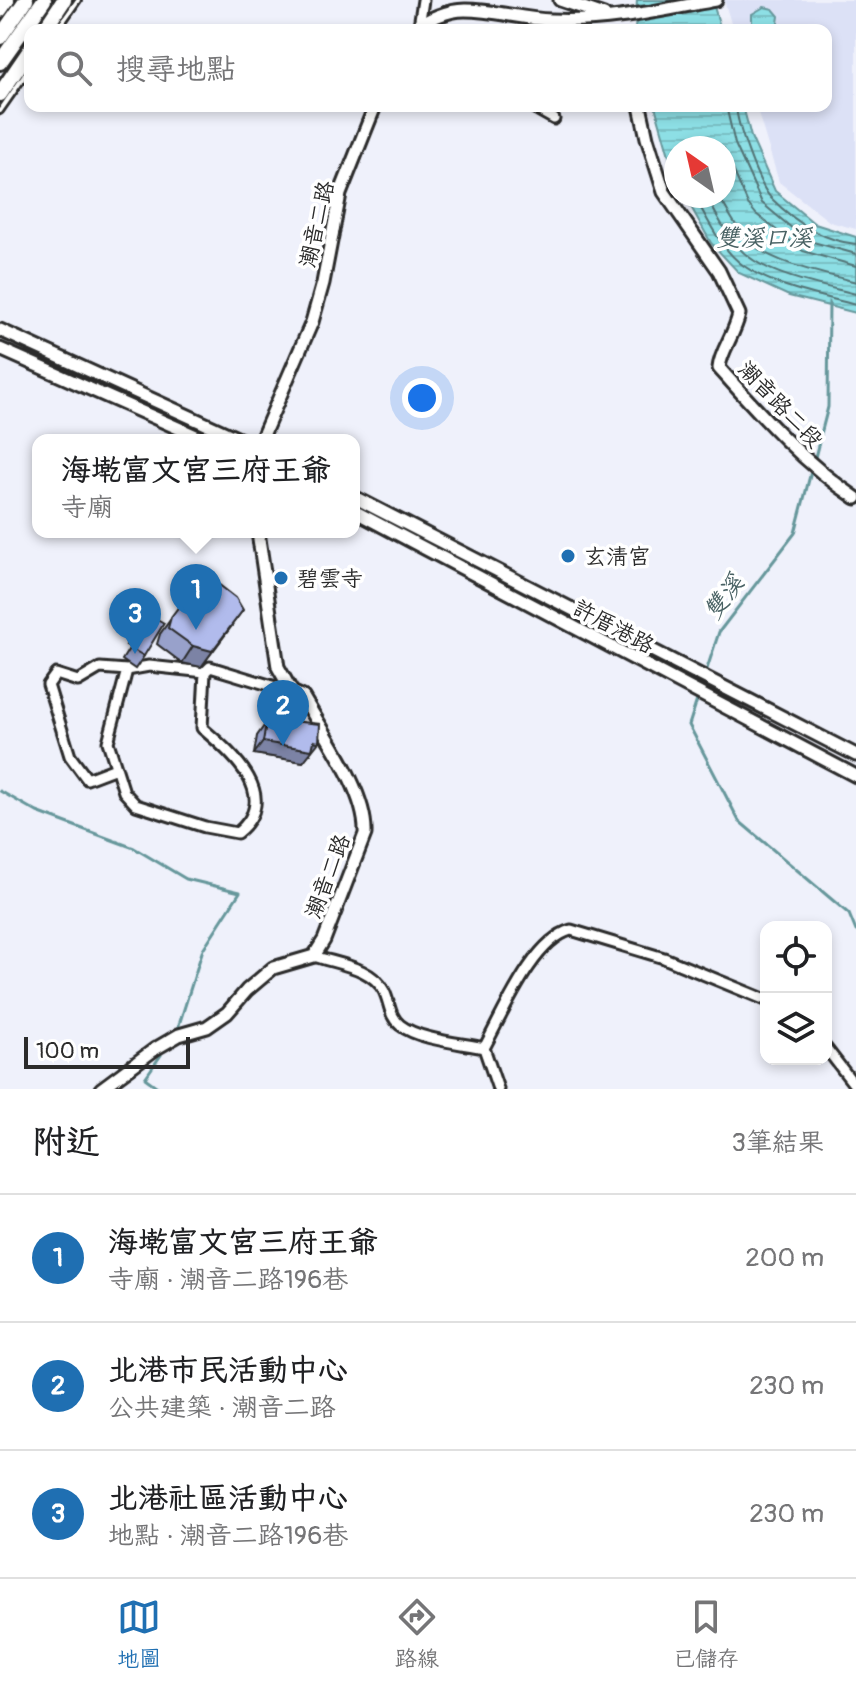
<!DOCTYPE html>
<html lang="zh-TW">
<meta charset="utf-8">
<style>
body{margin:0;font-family:Pangolin,"LXGW WenKai TC",sans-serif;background:#f2f2f2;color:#202124}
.controls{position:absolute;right:24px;bottom:24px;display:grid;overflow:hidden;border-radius:16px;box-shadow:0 4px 12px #0003}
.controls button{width:72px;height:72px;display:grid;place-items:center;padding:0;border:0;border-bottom:2px solid #e0e0e0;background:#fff;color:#202124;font:40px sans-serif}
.compass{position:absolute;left:664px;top:136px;width:72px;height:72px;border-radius:50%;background:#fff;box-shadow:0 4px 12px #0003;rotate:326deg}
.scale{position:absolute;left:24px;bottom:20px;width:166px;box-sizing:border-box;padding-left:8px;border:4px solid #2b2b2b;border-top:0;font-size:22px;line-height:28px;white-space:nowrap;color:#2b2b2b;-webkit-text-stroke:6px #fff;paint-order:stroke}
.you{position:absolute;left:422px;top:398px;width:28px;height:28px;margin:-20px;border:6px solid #fff;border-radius:50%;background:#1a73e8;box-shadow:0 0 0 12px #1a73e833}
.badge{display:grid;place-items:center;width:52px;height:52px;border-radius:50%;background:#1f6fb2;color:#fff;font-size:26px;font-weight:700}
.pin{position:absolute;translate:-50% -66px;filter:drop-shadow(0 2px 4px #0008)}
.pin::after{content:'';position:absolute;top:42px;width:28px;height:24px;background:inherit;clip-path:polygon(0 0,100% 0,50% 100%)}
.popup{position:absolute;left:32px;top:434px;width:328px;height:104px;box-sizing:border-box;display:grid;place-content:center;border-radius:16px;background:#fff;filter:drop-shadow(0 2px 6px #0005);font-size:26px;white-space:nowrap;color:#757577}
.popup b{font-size:30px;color:#202124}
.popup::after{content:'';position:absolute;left:50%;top:100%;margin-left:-16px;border:16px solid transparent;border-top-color:#fff}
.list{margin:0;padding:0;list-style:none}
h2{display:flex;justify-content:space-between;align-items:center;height:104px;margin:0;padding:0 32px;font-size:34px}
h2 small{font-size:26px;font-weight:400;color:#757577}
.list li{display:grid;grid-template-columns:52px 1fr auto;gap:24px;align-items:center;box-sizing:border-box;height:128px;padding:0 32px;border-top:2px solid #e0e0e0}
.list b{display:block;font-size:30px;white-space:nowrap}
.list p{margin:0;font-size:26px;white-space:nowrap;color:#757577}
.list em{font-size:26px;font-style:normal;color:#757577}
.icon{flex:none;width:44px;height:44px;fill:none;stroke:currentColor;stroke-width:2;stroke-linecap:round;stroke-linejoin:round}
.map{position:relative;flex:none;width:856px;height:1089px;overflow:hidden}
.search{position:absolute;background:#fff;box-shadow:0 4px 12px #0003;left:24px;right:24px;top:24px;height:88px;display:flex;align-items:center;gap:20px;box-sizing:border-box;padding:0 28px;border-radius:16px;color:#757577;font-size:30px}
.sheet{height:488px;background:#fff}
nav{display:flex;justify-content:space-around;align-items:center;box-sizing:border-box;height:112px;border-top:2px solid #e0e0e0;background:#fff;font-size:22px;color:#757577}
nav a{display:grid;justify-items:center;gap:4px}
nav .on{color:#1f6fb2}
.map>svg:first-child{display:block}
.built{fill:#dce1f6}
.water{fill:url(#water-rules);stroke:#66979b;stroke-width:2}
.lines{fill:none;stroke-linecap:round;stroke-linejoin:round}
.shore{stroke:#527375;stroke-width:2}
.stream{stroke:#66979b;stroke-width:3}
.service-casing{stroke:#2b2b2b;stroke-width:10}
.minor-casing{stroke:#2b2b2b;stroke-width:15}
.tertiary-casing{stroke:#2b2b2b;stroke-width:17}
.primary-casing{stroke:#2b2b2b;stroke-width:20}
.trunk-casing{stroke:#2b2b2b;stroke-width:20}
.service{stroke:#fff;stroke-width:4}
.minor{stroke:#fff;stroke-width:9}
.tertiary{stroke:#fff;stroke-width:11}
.primary{stroke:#fff;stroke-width:14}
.trunk{stroke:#fff;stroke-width:14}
.wall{fill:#98a1cb;stroke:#2b2b2b;stroke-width:2}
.shaded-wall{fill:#7c83a5;stroke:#2b2b2b;stroke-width:2}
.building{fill:#b1bbec;stroke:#2b2b2b;stroke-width:2}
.poi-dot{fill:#1f6fb2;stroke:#fff;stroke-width:3}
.labels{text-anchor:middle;stroke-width:7;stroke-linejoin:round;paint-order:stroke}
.street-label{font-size:22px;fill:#2b2b2b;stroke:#fff}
.poi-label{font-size:22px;fill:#2b2b2b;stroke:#fff;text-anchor:start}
.water-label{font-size:24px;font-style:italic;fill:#486163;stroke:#fff}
</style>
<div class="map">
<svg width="856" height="1089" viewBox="0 0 856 1089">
<defs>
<pattern id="water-rules" width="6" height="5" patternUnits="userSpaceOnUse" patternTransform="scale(2)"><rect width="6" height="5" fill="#8ddfe5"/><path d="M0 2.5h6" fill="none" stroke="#7ac0c5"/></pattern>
</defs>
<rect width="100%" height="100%" fill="#eff1fb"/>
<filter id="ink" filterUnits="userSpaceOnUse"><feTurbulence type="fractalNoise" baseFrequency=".0125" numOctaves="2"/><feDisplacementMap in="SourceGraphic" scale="16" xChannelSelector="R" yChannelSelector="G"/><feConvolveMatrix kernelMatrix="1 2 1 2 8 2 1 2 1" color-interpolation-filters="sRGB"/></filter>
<g filter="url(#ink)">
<path class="built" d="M724,0H856V229L830,222L779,182L756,106H826V30H733Z"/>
<path class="water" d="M637,0H712L721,30H635Z
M764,7L773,9L779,16L777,30L752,29V14Z
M655,106H743L751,137L775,191L815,224L856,237V313L789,296L739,273L711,243L685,196H724V148H676V180Z"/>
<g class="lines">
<path class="shore" d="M726,106L735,144L762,203L806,240L856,254
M736,106C737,125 758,184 771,198C794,221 823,241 856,244
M724,149L748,204L756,214L803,251L856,266
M694,196C708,220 721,250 744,266C776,288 819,295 856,305
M706,196C718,217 729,242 749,257C775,277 825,286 856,294
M719,196C729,214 739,234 756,247C779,265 827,274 856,282"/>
<path class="stream" d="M814,461L828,407L829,302
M705,675L719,632L795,533L812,468
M698,697L689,725L739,821L849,914L856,931
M0,791L37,812L134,848L186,879L240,892L203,949L178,1028
M160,1089L145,1078L161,1055"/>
<defs>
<path id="service" d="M57,30L78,0
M0,111L30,68"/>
<path id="minor" d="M419,26L423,0
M531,106L554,119
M127,670L108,742L124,792L136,805L205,827L237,833C283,796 231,753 202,728L205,672
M116,768L87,779L70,756L48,685L56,674L78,681L100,668L127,670L149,666L205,672L210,667L292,692
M314,956C337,964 372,967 384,991C390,1003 389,1016 400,1025C419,1040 461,1043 484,1048
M484,1048C503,1014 533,940 571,930L664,958L766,1000
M484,1048L498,1089
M826,1048L856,1087"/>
<path id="tertiary" d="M560,0L604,15
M414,30C426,19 449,10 465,10C494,10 522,19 551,20C607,23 662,10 716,0
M640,106L647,138L664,192L719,271L739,314C735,334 720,352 719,368C761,415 803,463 856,498
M0,330L241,440
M0,349L205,440
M261,440L312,322L323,283L340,194L375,106
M354,497L856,755
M354,511L856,776
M101,1089L155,1049L179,1035L207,1027L227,1013L247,990L273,968L314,956L324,940L365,834C367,792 324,734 303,697L292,692L278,667L258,532"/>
<path id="primary" d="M0,10L7,0
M44,30L64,0
M0,94L30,50"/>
<path id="trunk" d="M0,37L26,0
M0,62L44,0"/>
</defs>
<use href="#service" class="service-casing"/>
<use href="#minor" class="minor-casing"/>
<use href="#tertiary" class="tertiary-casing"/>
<use href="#primary" class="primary-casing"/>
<use href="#trunk" class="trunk-casing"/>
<use href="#service" class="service"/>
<use href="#minor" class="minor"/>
<use href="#tertiary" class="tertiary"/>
<use href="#primary" class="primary"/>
<use href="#trunk" class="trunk"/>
</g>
<path class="wall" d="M204,573L232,626L201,667L182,663L157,644L160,634Z
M152,616L144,656L135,669L122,660L130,647L126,645L140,623L145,625Z
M283,720L310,754H309L303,762L254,754L257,736L266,723L280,726Z"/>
<path class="shaded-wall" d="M243,610L201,667L182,663L193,646Z
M263,742L314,741L319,742L303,762L254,754Z"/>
<path class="building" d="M204,573L236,598L243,610L212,651L193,646L168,628L171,617Z
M152,616L164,623L144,656L130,648L138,635L135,632L140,623L145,626Z
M283,720L320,724L319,742L314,741L312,750L263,742L266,723L282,726Z"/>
</g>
<g class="poi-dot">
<circle cx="568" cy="556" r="8"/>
<circle cx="281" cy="578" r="8"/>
</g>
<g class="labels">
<g class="street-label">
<text transform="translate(316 224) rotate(-77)" y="8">潮音二路</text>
<text transform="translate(781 404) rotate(46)" y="8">潮音路二段</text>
<text transform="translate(614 626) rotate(28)" y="8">許厝港路</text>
<text transform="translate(327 876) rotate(-69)" y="8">潮音二路</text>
</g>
<g class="poi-label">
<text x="584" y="564">玄清宮</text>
<text x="297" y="586">碧雲寺</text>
</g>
<g class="water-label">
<text x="764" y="246">雙溪口溪</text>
<text transform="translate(724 597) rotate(-54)" y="8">雙溪</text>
</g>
</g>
</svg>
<div class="controls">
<button><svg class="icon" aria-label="locate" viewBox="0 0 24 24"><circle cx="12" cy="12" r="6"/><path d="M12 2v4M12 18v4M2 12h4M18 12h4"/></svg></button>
<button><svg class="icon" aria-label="layers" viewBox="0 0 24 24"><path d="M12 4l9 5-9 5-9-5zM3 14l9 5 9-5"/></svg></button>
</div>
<svg class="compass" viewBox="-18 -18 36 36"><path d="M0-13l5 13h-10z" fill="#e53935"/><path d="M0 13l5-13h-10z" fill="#757577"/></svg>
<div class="scale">100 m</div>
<div class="you"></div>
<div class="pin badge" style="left:196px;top:630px">1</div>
<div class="popup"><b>海墘富文宮三府王爺</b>寺廟</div>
<div class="pin badge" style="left:283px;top:746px">2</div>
<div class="pin badge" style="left:135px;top:654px">3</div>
<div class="search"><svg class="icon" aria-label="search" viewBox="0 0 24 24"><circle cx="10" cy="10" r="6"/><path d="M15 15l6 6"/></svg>搜尋地點</div>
</div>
<section class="sheet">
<h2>附近<small>3筆結果</small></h2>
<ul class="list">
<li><span class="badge">1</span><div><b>海墘富文宮三府王爺</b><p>寺廟 · 潮音二路196巷</p></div><em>200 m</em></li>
<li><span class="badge">2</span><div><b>北港市民活動中心</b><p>公共建築 · 潮音二路</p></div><em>230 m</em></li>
<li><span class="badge">3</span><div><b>北港社區活動中心</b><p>地點 · 潮音二路196巷</p></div><em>230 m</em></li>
</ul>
</section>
<nav>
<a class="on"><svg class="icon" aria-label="map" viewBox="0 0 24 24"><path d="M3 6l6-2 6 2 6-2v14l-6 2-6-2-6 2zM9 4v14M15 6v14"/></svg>地圖</a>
<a><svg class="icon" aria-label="directions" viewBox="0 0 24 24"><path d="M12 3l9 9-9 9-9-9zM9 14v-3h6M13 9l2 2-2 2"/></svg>路線</a>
<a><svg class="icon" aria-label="saved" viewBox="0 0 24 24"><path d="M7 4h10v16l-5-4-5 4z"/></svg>已儲存</a>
</nav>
